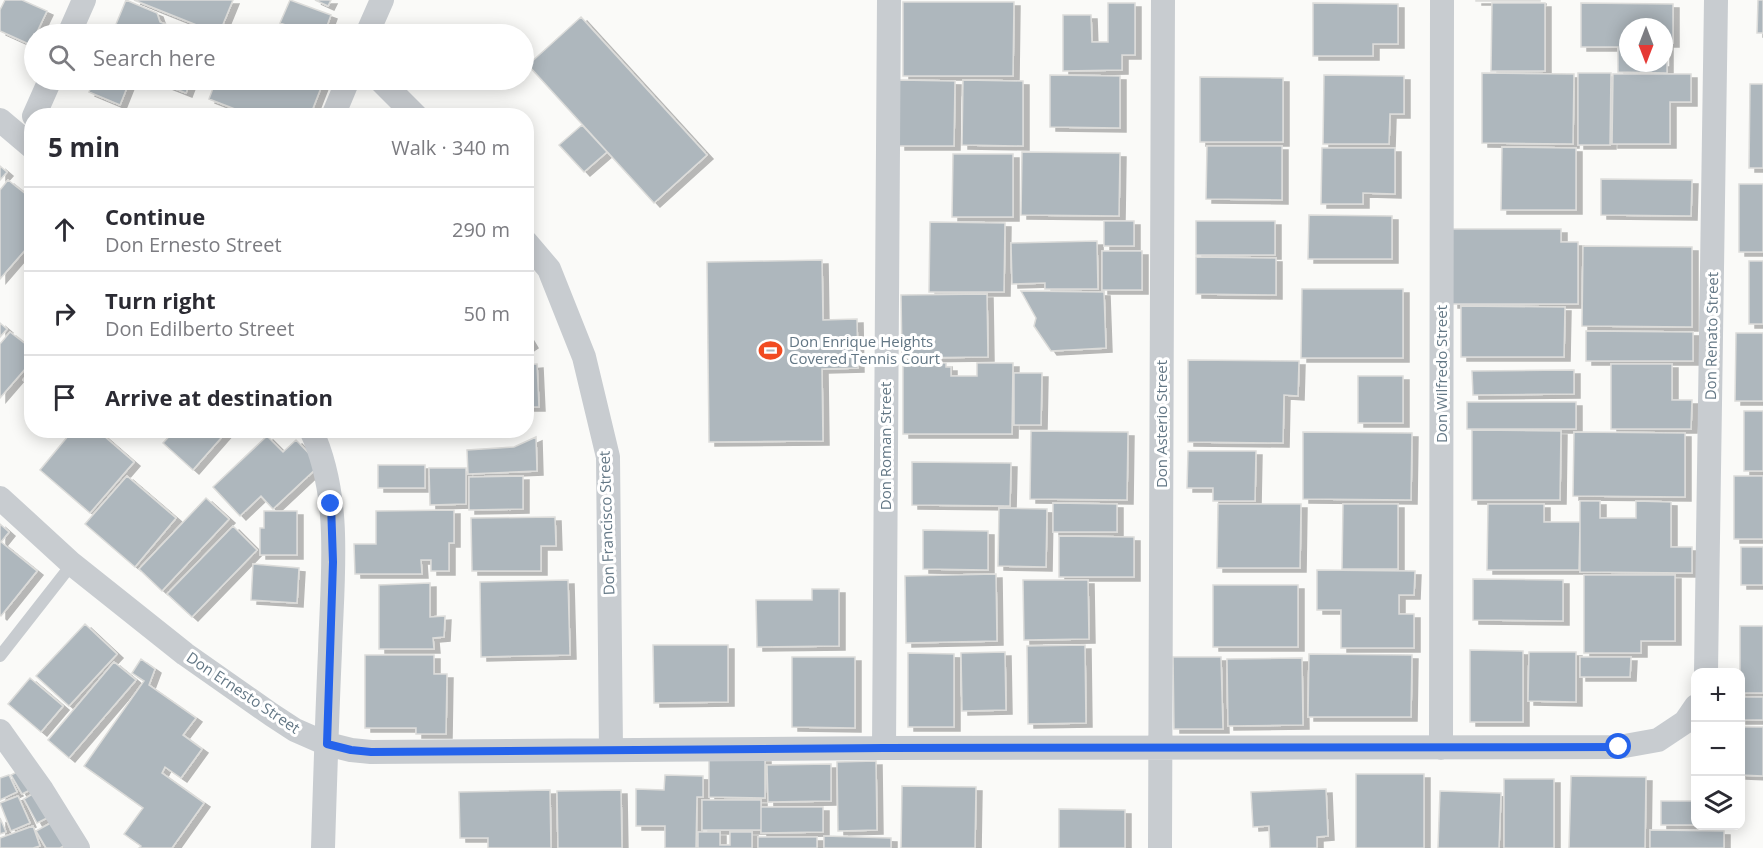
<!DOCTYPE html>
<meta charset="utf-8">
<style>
body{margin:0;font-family:"Open Sans",sans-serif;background:#f2f2f3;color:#2b2b33}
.controls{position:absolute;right:18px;bottom:18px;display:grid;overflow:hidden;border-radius:12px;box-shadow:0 3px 15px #0003}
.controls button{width:54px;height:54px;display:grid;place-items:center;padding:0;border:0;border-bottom:2px solid #e1e1e2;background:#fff;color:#2b2b33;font:30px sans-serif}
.compass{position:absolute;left:1619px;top:18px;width:54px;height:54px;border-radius:50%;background:#fff;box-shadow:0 3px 15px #0003;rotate:180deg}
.stop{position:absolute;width:18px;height:18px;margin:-14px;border:4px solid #2563eb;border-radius:50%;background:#fff}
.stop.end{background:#2563eb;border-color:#fff;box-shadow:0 2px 6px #0008}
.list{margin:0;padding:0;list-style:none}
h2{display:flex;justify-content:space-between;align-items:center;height:78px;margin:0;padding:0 24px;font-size:26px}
h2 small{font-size:20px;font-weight:400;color:#7c7c81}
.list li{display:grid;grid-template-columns:39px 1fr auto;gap:18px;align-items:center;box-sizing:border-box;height:84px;padding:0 24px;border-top:2px solid #e1e1e2}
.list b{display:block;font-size:22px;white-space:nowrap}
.list p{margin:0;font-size:20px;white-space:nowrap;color:#7c7c81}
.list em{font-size:20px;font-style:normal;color:#7c7c81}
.icon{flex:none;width:33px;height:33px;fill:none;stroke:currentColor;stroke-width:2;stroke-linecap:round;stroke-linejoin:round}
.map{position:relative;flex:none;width:1763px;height:848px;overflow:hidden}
.search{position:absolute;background:#fff;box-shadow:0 3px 15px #0003;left:24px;top:24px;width:510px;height:66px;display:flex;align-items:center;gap:15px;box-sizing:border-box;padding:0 21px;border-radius:33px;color:#7c7c81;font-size:22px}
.panel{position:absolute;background:#fff;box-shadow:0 3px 15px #0003;left:24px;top:108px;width:510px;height:330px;border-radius:24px}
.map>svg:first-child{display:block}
.building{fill:#aeb7bd;stroke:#dcdcda;stroke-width:1.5;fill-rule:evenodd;filter:url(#shadow)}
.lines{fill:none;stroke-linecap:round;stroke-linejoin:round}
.lane{stroke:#c8ccd0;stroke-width:12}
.street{stroke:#c8ccd0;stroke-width:24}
.route{stroke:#2563eb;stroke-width:8}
.labels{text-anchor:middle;stroke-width:6;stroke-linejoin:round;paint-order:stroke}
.street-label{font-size:15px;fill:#637785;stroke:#fff}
.poi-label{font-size:15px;fill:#637785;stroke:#fff;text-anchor:start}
</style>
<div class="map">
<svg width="1763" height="848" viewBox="0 0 1763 848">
<defs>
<filter id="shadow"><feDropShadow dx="6" dy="4" stdDeviation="0" flood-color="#0004"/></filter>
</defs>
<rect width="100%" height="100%" fill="#fafaf8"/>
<path class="building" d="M5,0H22L47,11L36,34H34L31,45L0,31V10Z
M126,0L157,13L160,22L190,34H112Z
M134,0H233L219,34Z
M290,0L331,15L324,34H310L280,23Z
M315,0H331L328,6Z
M1476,0H1540V1H1476Z
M1758,0H1763V33H1757Z
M903,2H1014L1013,76H903Z
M1108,3H1135V55H1122V70L1063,71V15H1091L1092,42H1108Z
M1313,3L1398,4V44H1373V56H1313Z
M1492,3H1545V71H1491Z
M1581,3L1673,4V43H1667V73L1618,72V47H1581ZM1628,27H1664V63H1628Z
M581,17L707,155L654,203L528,65Z
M1482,73L1574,74L1573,144L1482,143Z
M1578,73H1611L1610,145H1578Z
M1613,74H1691V102H1670V144H1612Z
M1050,75L1120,76V128L1050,127Z
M1324,75L1404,76V114H1390L1389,144H1323Z
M1200,77L1283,78V142H1200Z
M94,80H130L120,105L89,92Z
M153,80H191L186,93Z
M216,80H324L310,116H253L209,99Z
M899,80L955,81L954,146H899Z
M963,80L1023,81V146L962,145Z
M1750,84H1763V168H1749Z
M582,125L607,152L584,172L559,145Z
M1207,146H1282V200L1206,199Z
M1502,147L1576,148V210H1501Z
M1322,148H1395V194L1363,193V204H1321Z
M1022,152L1120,153L1119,216L1021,215Z
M953,154H1013V217H952Z
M0,166L7,172L0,180Z
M1601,179L1692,180L1691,216L1601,215Z
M8,180L32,199V242L0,279V190Z
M1739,184H1763V252H1739Z
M1309,215L1392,216V259H1308Z
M1104,221H1134V246H1104Z
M1196,221H1275V255H1196Z
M930,222L1005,223L1004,292H929Z
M1452,229H1561V242H1578V304H1452Z
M1097,241L1098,289H1045V283L1012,284L1011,243Z
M1583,246L1692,247V327L1582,326Z
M1102,251H1142V290H1102Z
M1196,257L1276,258V295L1196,294Z
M822,260L823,320L857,319L858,368L822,369L823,441L709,442L707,262Z
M1749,261H1763V324H1749Z
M1302,289H1403V358H1301Z
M1021,291L1104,292L1106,348L1051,351L1034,326L1036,318Z
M987,294L988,357L902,358L901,295Z
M1461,306L1565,307L1564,357H1461Z
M0,323L7,329L0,337Z
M1586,331L1693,332V361H1586Z
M10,332L32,349V361L0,398V344Z
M1736,333H1763V401H1735Z
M526,334L532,344L526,348Z
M1188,360L1299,361L1298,396L1284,395L1283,443L1188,442Z
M903,363H946V367H951V376H977V363H1013L1012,434H903Z
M537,364L539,407H526V365Z
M1611,364H1672V400H1692L1691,429H1611Z
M32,370V387L23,380Z
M1574,370V394L1473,395L1472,371Z
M1014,373H1042L1041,425H1014Z
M1358,376H1403V423H1358Z
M1467,402H1576V429H1467Z
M1744,411H1763V471H1744Z
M73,430H97L134,462L90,513L40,470Z
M175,430H228L193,470L163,443Z
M1472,430L1561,431L1560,500H1472Z
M1031,431L1128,432L1127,500L1030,499Z
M1303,432L1412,433L1411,500L1303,499Z
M1574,432L1685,433V497L1573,496Z
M267,436L283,452L296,440L320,465L273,509L261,496L240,516L213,487Z
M536,437L537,471L468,474L467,450L514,447Z
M1188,451H1256L1255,501H1213V488H1187Z
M912,462L1011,463L1010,506L912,505Z
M378,465H425V488H378Z
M429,468H466V504L430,505Z
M127,476L176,518L135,567L85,524Z
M523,476V509L469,510V477Z
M1734,476H1763V539H1734Z
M206,498L229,519L162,591L139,569Z
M1580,501H1600V518H1636V501L1671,502V547H1692V573L1580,572Z
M1053,503L1117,504V532H1053Z
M1218,504H1301L1300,568H1217Z
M1343,504H1398V569H1342Z
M1488,504H1544V522H1580L1579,570H1487Z
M999,508L1047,509L1046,567L998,566Z
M454,510V543H449V571H431V560H421L422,574H355L354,544H376V511Z
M264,511H297V555H260V528H264Z
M555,517L556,546H541V571H472L471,518Z
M0,524L9,532L1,542L37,571L1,616L0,615Z
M233,526L257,550L192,617L167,594Z
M923,530L988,531V570L923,569Z
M1059,536L1134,537V577H1059Z
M1741,547H1763V585H1741Z
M253,564L299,568L297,603L251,600Z
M1317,570L1415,571L1414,595H1399V614H1414V648H1341V610H1317Z
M996,574L997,641L906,643L905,576Z
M1584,575H1675V641H1641V653H1584Z
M1473,579L1563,580V621L1473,620Z
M568,580L570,655L481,657L480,582Z
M1023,580H1088L1089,639L1024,640Z
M430,583V617L445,616L444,637L433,638L434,649H379V585Z
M1213,585H1298V647H1213Z
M812,589H839V646L757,647L756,600H812Z
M85,624L117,654L69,706L36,676Z
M1740,626H1763V693H1740Z
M653,645H728V702L654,703Z
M1085,645L1086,723L1028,724L1027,646Z
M1470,650L1523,651V722H1470Z
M1005,652L1006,710L962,711L961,653Z
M1529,652H1576V702L1528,701Z
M908,653L954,654V727H908Z
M1309,654L1412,655L1411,717H1308Z
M365,655H434V674H447L446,734H416V728H365Z
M792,657H855V728L792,727Z
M1173,657H1221L1223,729H1174Z
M1580,657H1631L1630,677H1580Z
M1302,658L1303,725L1228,726L1227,659Z
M141,659L155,669L149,685L196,718L183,735L202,749L181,778L165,767L162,773L204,803L172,848H139L141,846L124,834L143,808L84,766L144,681L132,673Z
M114,662L136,680L69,758L48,740Z
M30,678L63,706L41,732L8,704Z
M1740,697H1763V720H1740Z
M1740,727H1763V776L1740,775Z
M709,758H765V798L709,797Z
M876,761L877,830L838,831L837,762Z
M831,764V801L768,802L767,765Z
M23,769L34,788L22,794L11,775Z
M1356,774H1424V848H1356Z
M9,775L17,792L0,800V778Z
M665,775L703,776V797H697L696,848H665V826H636V789L664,790Z
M1571,776L1646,777L1645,848H1569Z
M1504,779H1554V848H1504Z
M902,786L976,787L975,848H901Z
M1326,789L1328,836L1317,837V848H1270L1269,826L1253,827L1251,792Z
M39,790L53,815L37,823L24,799Z
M550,790L551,848H488V838H460L459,792Z
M621,790L622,848H558L557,791Z
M1440,791L1501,793L1499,848H1438Z
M18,796L30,823L11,831L0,803Z
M702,800H761V830H702Z
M1661,801H1696V825H1661Z
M761,807H823V832L761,833Z
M1059,809L1125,810V848H1059Z
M0,818L6,832L0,834Z
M58,819L71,842L60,848H46L36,831Z
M33,826L40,846L33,848H0V838Z
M1650,830L1724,831V848H1650Z
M698,832H720V845H730V832H752V848H698Z
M824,836L891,838V848H824Z
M758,837H817V848H758Z"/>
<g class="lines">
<path class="lane" d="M0,656L72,564"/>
<path class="street" d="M69,34L84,0
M367,34L382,0
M380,80L416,116
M34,116L50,80
M333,116L348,80
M0,120L32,147
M526,242L549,269L584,357L608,457L611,749
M311,430C343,498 332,579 330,651C327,717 325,782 323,848
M0,498L72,564L185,654L272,715L295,730L327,744L351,750L371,752L884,748L1619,747L1658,740L1685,722L1696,706
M1706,672L1716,0
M0,731L42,790L78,848
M884,748L889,0
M1441,748L1442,0
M1160,848L1163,0"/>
</g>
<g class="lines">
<path class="route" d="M331,504L333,562L327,744L351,750L371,752L884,748L1619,747"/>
</g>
<defs>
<symbol id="stadium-bare" viewBox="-9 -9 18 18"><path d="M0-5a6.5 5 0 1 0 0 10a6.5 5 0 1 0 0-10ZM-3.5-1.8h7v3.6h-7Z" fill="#f14b21" stroke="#fff" stroke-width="2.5" paint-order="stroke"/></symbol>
</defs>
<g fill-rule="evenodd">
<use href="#stadium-bare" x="754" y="334" width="33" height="33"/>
</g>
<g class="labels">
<g class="street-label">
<text transform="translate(1712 336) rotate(-89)" y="5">Don Renato Street</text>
<text transform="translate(1442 374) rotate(-90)" y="5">Don Wilfredo Street</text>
<text transform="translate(1162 424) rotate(-90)" y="5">Don Asterio Street</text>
<text transform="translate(886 446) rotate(-90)" y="5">Don Roman Street</text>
<text transform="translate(607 523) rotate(-92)" y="5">Don Francisco Street</text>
<text transform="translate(243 693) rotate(34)" y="5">Don Ernesto Street</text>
</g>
<g class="poi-label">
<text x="789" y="347">Don Enrique Heights<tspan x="789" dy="17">Covered Tennis Court</tspan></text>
</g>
</g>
</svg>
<div class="controls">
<button>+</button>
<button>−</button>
<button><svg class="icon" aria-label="layers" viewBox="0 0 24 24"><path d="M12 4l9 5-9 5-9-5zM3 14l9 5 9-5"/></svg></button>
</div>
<svg class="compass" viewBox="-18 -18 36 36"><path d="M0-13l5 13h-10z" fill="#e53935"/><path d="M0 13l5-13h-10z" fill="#7c7c81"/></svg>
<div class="stop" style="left:1619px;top:747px"></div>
<div class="stop end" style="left:331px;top:504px"></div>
<div class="search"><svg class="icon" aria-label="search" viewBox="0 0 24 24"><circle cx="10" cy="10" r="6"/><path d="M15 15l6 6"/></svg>Search here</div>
<section class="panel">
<h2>5 min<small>Walk · 340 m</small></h2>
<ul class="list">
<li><svg class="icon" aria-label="ahead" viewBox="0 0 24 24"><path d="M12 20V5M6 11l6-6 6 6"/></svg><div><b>Continue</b><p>Don Ernesto Street</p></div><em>290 m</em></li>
<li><svg class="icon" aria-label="right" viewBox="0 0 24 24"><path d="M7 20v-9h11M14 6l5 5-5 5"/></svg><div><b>Turn right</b><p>Don Edilberto Street</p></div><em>50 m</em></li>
<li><svg class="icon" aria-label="arrive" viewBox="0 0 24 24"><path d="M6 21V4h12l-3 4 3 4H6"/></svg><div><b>Arrive at destination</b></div></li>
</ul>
</section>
</div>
